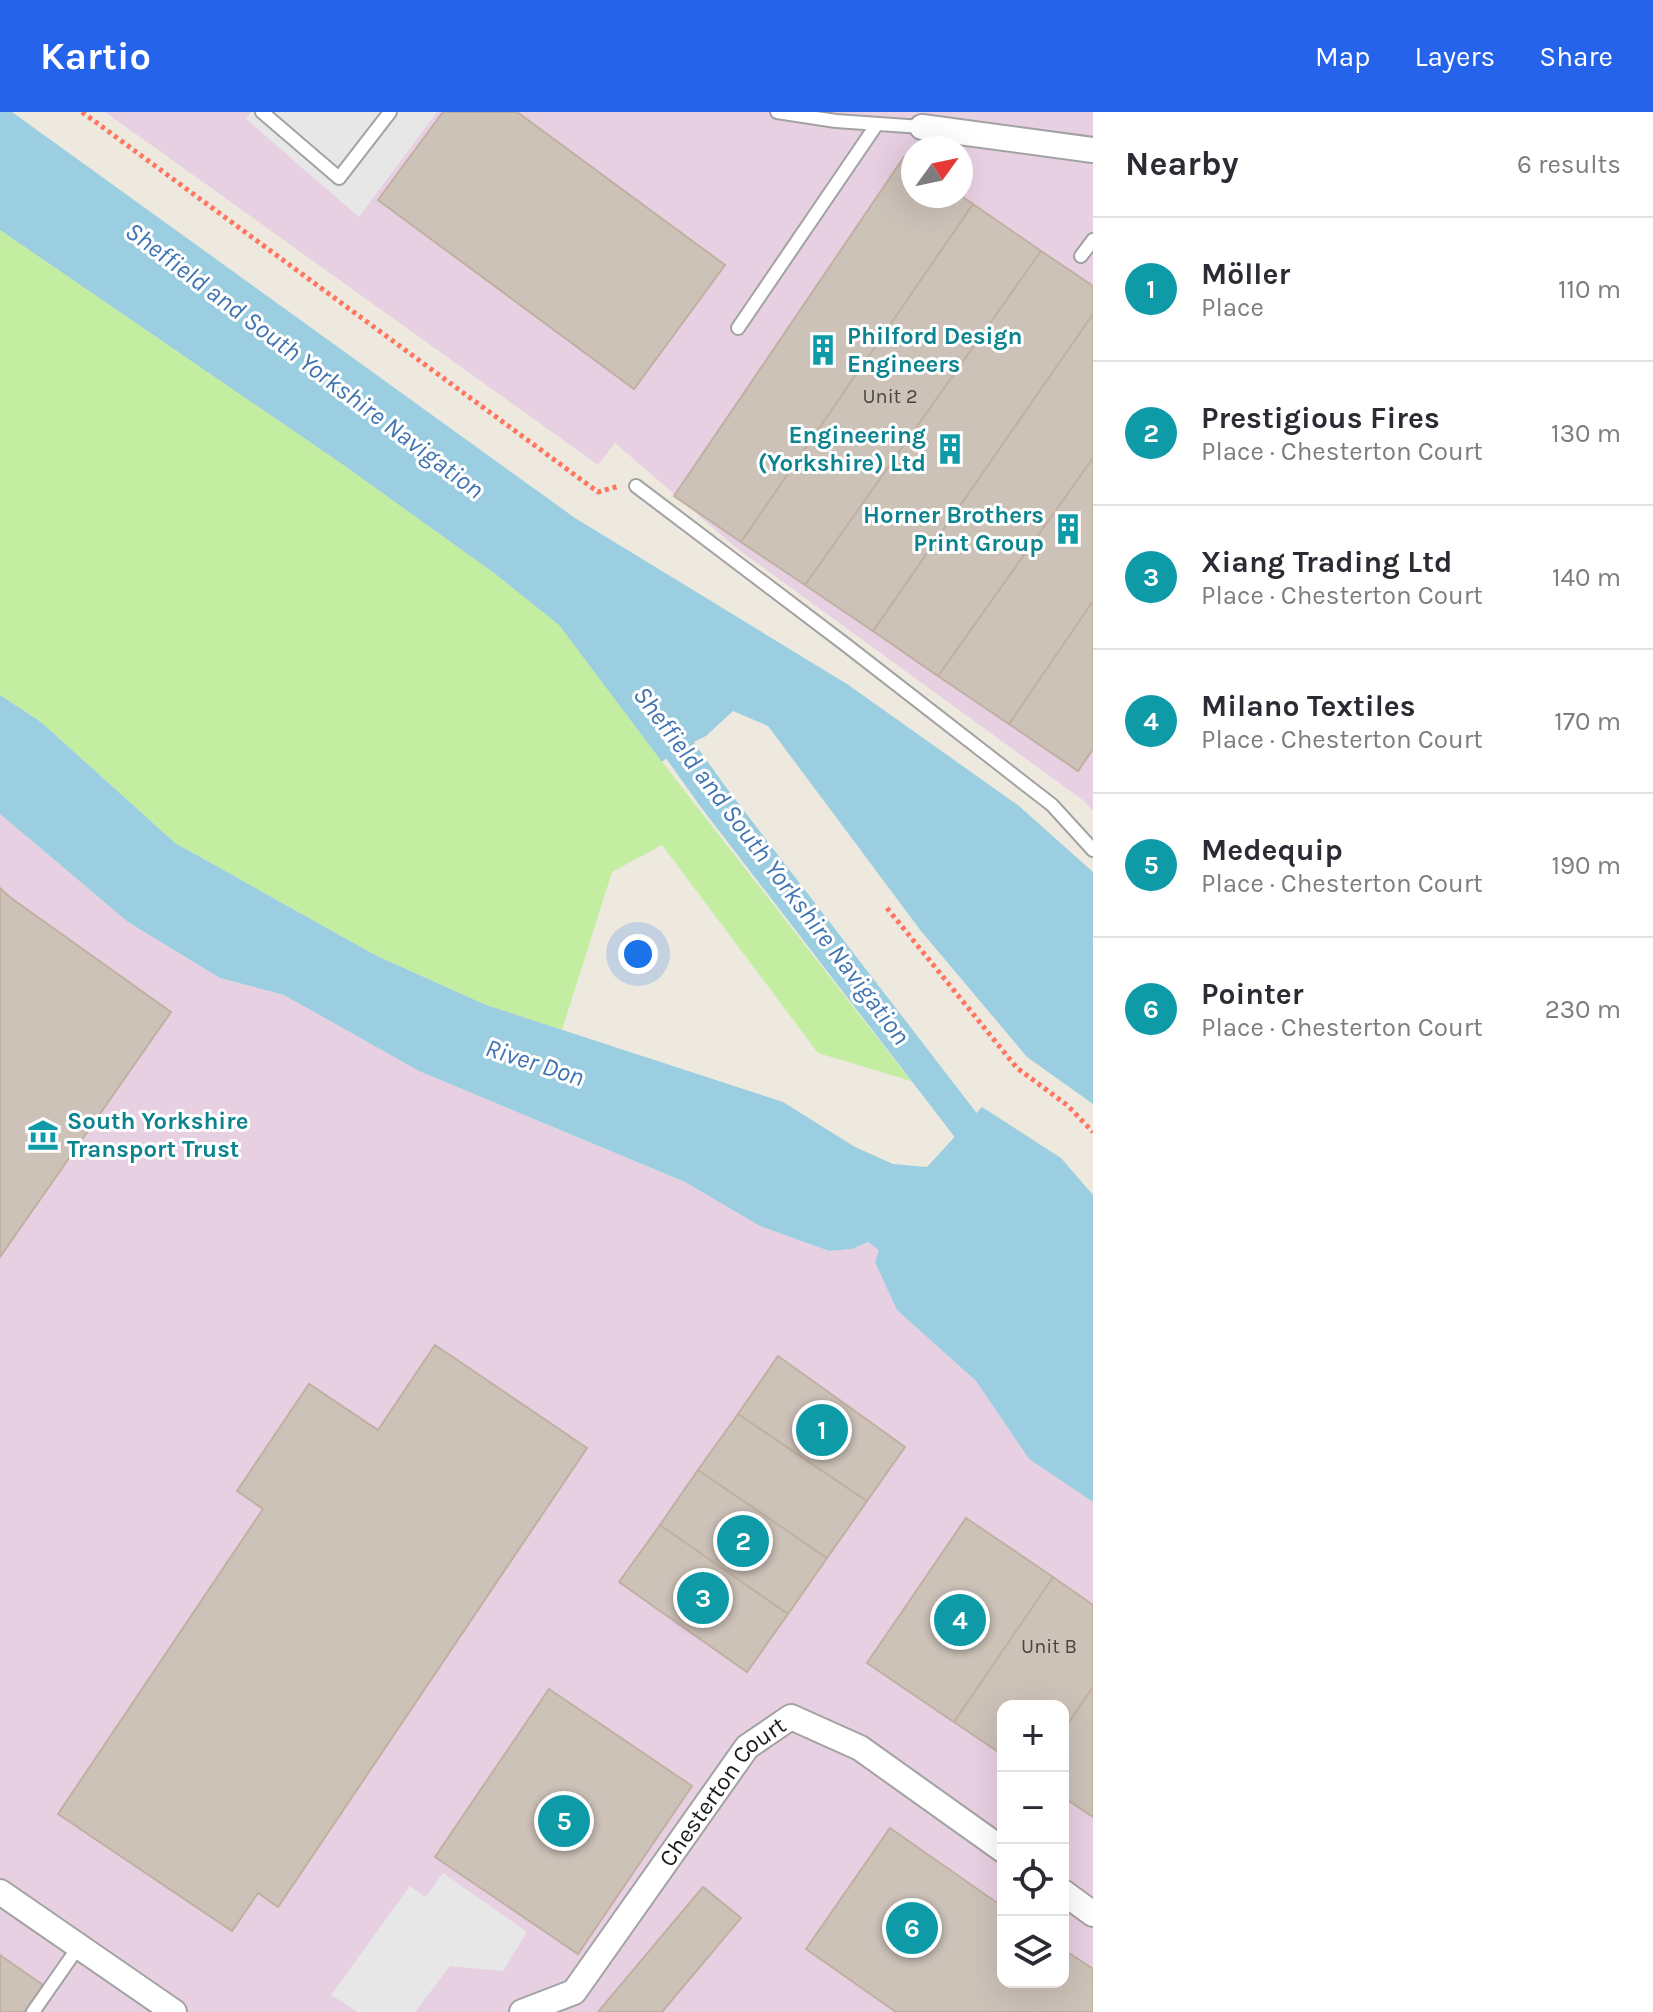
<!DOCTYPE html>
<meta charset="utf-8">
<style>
body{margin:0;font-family:Karla,sans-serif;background:#f2f2f3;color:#2b2b33}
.controls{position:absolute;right:24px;bottom:24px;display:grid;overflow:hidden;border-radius:16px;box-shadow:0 8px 32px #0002}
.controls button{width:72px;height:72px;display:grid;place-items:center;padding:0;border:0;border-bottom:2px solid #e1e1e2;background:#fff;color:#2b2b33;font:40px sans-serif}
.compass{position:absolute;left:901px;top:24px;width:72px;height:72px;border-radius:50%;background:#fff;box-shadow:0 8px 32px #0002;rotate:57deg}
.you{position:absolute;left:638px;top:842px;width:28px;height:28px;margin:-20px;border:6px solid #fff;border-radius:50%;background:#1a73e8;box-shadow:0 0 0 12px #1a73e833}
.badge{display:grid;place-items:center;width:52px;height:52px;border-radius:50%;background:#2563eb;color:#fff;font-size:26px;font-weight:700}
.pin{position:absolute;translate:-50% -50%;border:4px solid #fff;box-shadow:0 2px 8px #0006}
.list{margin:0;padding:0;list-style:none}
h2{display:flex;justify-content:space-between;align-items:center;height:104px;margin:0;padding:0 32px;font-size:34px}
h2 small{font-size:26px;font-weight:400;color:#7c7c81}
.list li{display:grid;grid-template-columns:52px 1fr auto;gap:24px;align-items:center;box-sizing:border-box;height:144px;padding:0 32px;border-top:2px solid #e1e1e2}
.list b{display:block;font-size:30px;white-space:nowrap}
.list p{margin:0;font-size:26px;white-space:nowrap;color:#7c7c81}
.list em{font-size:26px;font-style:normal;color:#7c7c81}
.icon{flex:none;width:44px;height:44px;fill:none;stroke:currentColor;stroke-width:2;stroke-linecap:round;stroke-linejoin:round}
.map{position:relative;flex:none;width:1093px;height:1900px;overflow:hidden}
header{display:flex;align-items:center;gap:48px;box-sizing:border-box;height:112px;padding:0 40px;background:#2563eb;color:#fff}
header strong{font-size:38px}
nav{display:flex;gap:44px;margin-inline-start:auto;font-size:28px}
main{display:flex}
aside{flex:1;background:#fff}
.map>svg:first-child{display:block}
.industrial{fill:#e7d0e2;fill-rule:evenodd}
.grass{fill:#c3eda0}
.parking{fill:#e7e7e7}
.water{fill:#9bcee0}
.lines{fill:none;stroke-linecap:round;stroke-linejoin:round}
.canal{stroke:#9bcee0;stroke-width:32}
.building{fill:#cdc2b8;stroke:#c0b0a1;stroke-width:2}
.lane-casing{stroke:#a2a2a2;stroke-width:16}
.street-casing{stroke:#a2a2a2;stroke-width:28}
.path{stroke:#ff755f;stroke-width:5;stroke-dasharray:4 4;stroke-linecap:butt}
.lane{stroke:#fff;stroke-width:12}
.street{stroke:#fff;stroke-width:24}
.labels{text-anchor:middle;stroke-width:6;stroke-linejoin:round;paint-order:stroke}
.number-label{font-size:20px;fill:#484542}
.culture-label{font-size:24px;font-weight:bold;fill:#0d838f;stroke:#fff;text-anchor:start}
.street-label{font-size:24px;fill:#1b1b1b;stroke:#fff}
.water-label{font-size:26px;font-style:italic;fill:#4175b1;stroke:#fff}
</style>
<header>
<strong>Kartio</strong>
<nav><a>Map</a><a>Layers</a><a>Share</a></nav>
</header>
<main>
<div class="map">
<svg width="1093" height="1900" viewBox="0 0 1093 1900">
<rect width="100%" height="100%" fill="#eee9df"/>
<path class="industrial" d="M105,0H1093V699L1084,689L735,435L615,331L598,353ZM913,36H961V84H913Z
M0,702L128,810L220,866L284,883L419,959L685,1070L760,1114L829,1139L852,1137L868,1130L880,1138L897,1198L976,1269L1029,1347L1093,1390V1900H0ZM1003,1594H1063V1870H1003Z"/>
<path class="grass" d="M0,118L342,352L494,461L559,513L662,650L911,969L818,941L662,733L612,760L562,918L486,893L375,843L175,731L41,610L0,583Z"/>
<path class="parking" d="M251,0H437L359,105L246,7Z
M443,1761L527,1820L503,1859L450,1854L415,1900H358L331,1883L410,1774L426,1785Z"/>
<path class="water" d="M0,0H12L575,406L847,572L1019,694L1093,760V992L1027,945L921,819L768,614L733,599L706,624L675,639L662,650L559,513L494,461L342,352L0,118Z
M0,583L41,610L175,731L375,843L486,893L783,990L855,1035L893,1052L927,1055L982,995L1061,1046L1093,1083V1390L1029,1347L976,1269L897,1198L875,1150L879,1138L868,1130L852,1137L829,1139L760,1114L685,1070L419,959L284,883L220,866L128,810L0,702Z"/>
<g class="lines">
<path class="canal" d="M654,602L714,686L991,1046"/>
</g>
<path class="building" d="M443,0H517L725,153L634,277L378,88Z
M904,45L913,51V84H961L973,92L741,430L674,384Z
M973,92L1041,139L805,473L741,430Z
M1041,139L1093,174V202L873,519L805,473Z
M1093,202V346L938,564L873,519Z
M1093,346V489L1009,612L938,564Z
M1093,489V637L1078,659L1009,612Z
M0,776L11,786L171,900L0,1145Z
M435,1233L587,1336L278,1795L258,1781L232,1819L58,1702L263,1397L237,1379L309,1272L378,1318Z
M778,1244L905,1335L867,1389L738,1302Z
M738,1302L867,1389L827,1446L698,1358Z
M698,1358L827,1446L788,1502L660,1413Z
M966,1406L1053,1465L954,1610L867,1551Z
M660,1413L788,1502L747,1560L619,1470Z
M1053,1465L1093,1493V1575L1063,1619V1594H1003V1643L954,1610Z
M1093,1575V1705L1063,1685V1619Z
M549,1577L692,1674L578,1842L435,1745Z
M890,1716L1003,1795V1870H1063V1837L1093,1857V1900H896L806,1837Z
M703,1775L741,1806L662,1900H598Z
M0,1843L43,1873L24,1900H0Z"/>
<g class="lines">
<defs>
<path id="lane" d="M262,0L339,66L390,0
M777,0L836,9L922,15
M1081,144L1093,128
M738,216L877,12
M636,374L846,533L1052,693L1093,738
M33,1900L79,1834"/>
<g id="street">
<path d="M922,15L1093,38"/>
<path d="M0,1780L174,1900"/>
<path d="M1063,1780L1093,1802"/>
<path id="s1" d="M522,1900L574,1880L747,1635L791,1605L860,1636L1003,1738"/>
</g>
</defs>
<use href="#lane" class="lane-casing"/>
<use href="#street" class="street-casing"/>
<path class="path" d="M82,0L598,380L619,374
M887,796L1017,956L1067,993L1093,1020"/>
<use href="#lane" class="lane"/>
<use href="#street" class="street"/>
</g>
<defs>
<symbol id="building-bare" viewBox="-9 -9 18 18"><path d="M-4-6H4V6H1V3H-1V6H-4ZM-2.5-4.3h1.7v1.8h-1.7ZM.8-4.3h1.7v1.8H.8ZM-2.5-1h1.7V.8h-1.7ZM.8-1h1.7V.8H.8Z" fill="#0f9aa8" stroke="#fff" stroke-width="2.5" paint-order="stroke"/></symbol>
<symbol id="museum-bare" viewBox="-9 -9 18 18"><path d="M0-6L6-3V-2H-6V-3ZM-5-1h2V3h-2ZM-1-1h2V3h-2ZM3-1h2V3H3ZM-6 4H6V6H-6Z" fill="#0f9aa8" stroke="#fff" stroke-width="2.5" paint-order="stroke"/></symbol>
</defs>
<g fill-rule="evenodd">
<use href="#building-bare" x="801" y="216" width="44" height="44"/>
<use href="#building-bare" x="928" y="315" width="44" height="44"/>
<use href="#building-bare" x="1046" y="395" width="44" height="44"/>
<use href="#museum-bare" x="21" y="1001" width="44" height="44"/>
</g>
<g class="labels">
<g class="number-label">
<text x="890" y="291">Unit 2</text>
<text x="1049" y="1541">Unit B</text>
</g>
<g class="culture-label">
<text x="847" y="232">Philford Design<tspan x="847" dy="28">Engineers</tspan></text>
<text x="926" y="331" text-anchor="end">Engineering<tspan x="926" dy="28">(Yorkshire) Ltd</tspan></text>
<text x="1044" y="411" text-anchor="end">Horner Brothers<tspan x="1044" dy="28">Print Group</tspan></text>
<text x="67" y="1017">South Yorkshire<tspan x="67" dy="28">Transport Trust</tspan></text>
</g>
<g class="street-label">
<text dy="8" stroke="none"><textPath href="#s1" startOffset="306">Chesterton Court</textPath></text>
</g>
<g class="water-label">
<text transform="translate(305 248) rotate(37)" y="9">Sheffield and South Yorkshire Navigation</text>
<text transform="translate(772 753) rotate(53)" y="9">Sheffield and South Yorkshire Navigation</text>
<text transform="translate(535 950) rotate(18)" y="9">River Don</text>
</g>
</g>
</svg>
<div class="controls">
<button>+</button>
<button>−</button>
<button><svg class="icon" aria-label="locate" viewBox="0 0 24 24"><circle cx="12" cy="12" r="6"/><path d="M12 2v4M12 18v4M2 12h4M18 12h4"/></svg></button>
<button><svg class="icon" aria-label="layers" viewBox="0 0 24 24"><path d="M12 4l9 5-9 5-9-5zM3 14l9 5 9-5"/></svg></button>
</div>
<svg class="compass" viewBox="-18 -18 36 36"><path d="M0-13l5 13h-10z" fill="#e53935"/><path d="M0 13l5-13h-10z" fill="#7c7c81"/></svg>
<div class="you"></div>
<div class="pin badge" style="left:822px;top:1318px;background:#0f9aa8">1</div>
<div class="pin badge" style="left:743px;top:1429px;background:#0f9aa8">2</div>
<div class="pin badge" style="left:703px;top:1486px;background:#0f9aa8">3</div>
<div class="pin badge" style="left:960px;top:1508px;background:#0f9aa8">4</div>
<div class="pin badge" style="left:564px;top:1709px;background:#0f9aa8">5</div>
<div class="pin badge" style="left:912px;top:1816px;background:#0f9aa8">6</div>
</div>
<aside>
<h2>Nearby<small>6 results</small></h2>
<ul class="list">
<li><span class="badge" style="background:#0f9aa8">1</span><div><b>Möller</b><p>Place</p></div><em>110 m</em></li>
<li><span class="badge" style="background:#0f9aa8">2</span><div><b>Prestigious Fires</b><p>Place · Chesterton Court</p></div><em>130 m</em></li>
<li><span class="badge" style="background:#0f9aa8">3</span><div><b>Xiang Trading Ltd</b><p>Place · Chesterton Court</p></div><em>140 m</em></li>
<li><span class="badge" style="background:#0f9aa8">4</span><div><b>Milano Textiles</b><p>Place · Chesterton Court</p></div><em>170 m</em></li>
<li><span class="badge" style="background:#0f9aa8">5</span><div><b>Medequip</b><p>Place · Chesterton Court</p></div><em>190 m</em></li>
<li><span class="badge" style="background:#0f9aa8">6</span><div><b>Pointer</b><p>Place · Chesterton Court</p></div><em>230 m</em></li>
</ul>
</aside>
</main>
